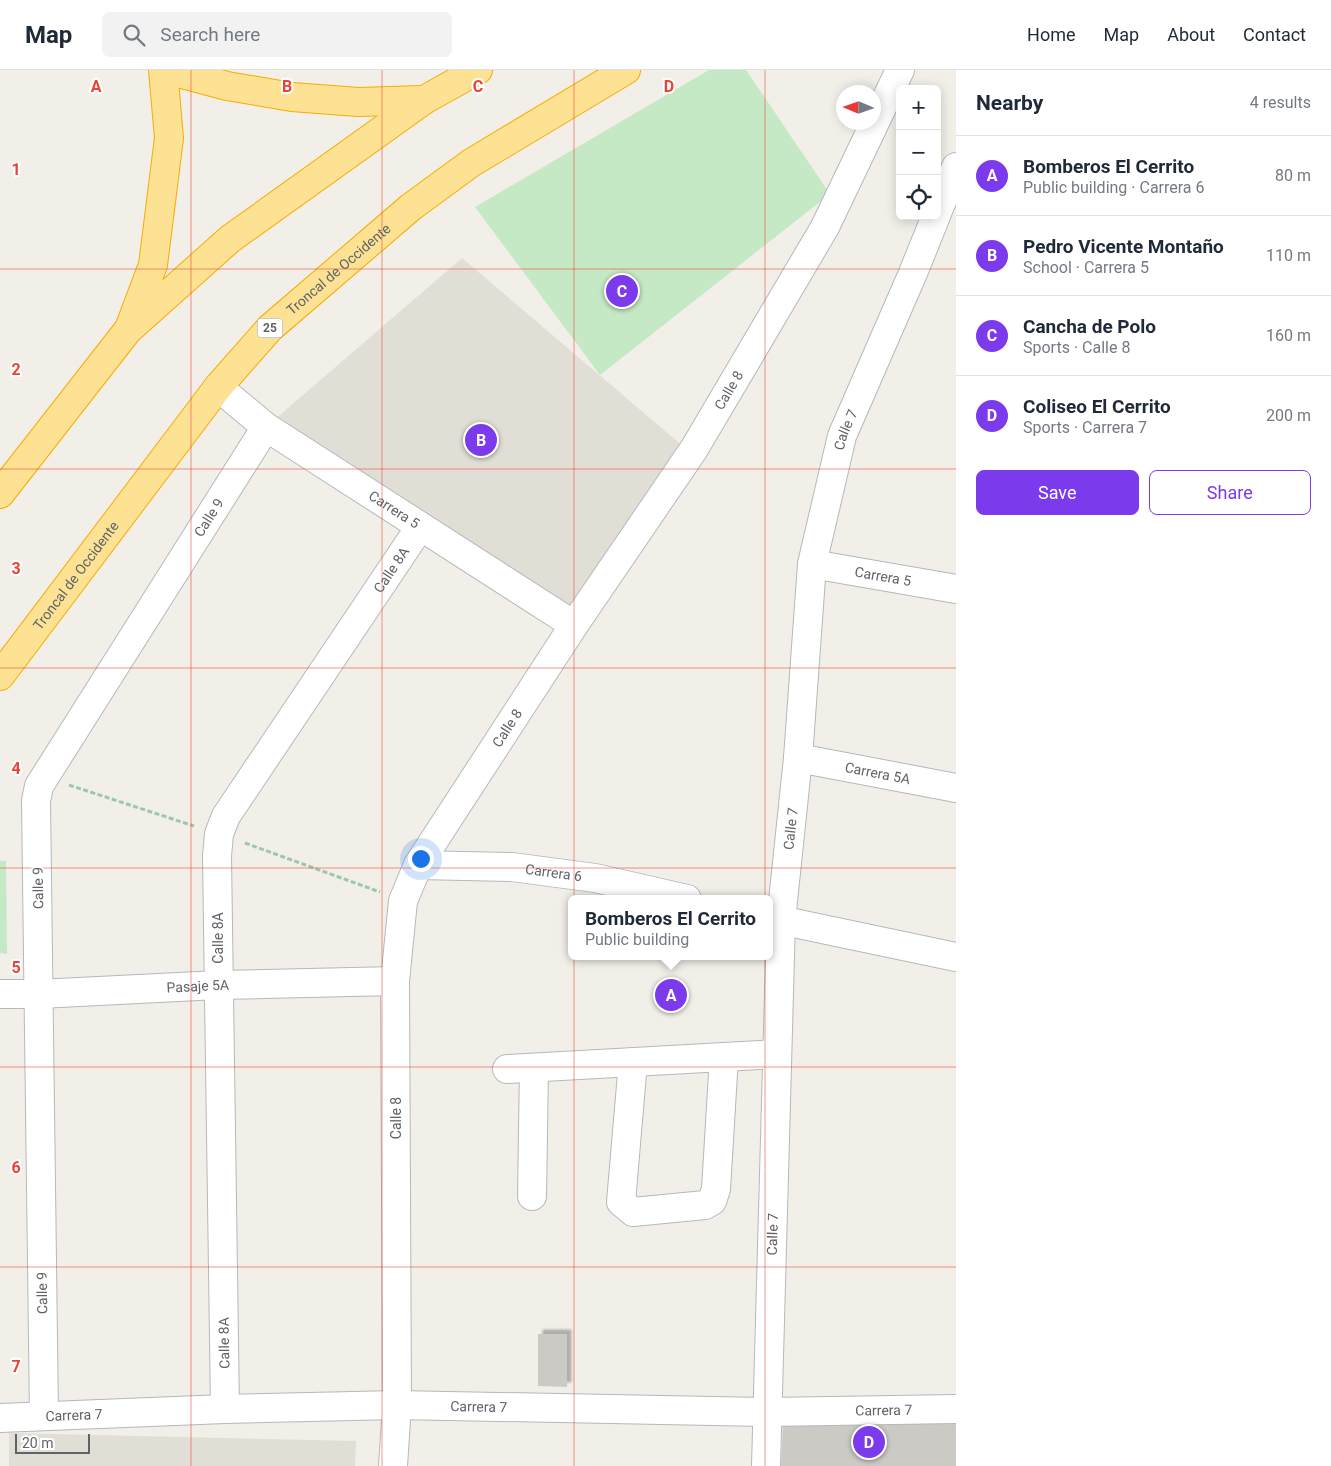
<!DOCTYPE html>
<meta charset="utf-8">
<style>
body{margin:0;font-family:Roboto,sans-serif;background:#f2f2f3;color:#1f2937}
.controls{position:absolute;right:15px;top:15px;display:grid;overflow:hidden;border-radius:8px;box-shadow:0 2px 12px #0003}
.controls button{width:45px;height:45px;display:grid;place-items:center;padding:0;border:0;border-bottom:1px solid #e0e1e3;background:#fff;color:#1f2937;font:25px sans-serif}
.compass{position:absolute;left:836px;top:15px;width:45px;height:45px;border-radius:50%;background:#fff;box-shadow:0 2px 12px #0003;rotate:272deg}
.scale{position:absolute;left:15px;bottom:12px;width:75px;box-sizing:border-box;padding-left:5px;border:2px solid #5f6368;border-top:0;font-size:14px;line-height:18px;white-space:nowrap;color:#5f6368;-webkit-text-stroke:4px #fff;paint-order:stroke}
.you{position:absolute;left:420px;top:788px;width:18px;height:18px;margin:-12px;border:4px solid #fff;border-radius:50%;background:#1a73e8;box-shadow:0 0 0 8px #1a73e833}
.badge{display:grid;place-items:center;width:32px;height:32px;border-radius:50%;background:#7c3aed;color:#fff;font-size:16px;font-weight:700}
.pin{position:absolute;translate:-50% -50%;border:2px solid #fff;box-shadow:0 1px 5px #0006}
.popup{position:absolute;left:568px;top:825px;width:205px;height:65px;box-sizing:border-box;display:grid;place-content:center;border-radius:8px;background:#fff;filter:drop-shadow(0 1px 4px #0005);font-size:16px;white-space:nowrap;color:#747a83}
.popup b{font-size:19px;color:#1f2937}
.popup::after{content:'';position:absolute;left:50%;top:100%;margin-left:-10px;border:10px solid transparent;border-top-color:#fff}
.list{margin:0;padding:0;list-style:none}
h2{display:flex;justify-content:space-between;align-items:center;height:65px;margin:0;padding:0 20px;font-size:21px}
h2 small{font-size:16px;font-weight:400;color:#747a83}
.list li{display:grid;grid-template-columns:32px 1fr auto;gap:15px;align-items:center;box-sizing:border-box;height:80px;padding:0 20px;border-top:1px solid #e0e1e3}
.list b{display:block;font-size:19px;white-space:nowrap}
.list p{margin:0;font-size:16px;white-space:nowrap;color:#747a83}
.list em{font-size:16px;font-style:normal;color:#747a83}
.actions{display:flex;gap:10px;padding:15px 20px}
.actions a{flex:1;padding:11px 0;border:1px solid #7c3aed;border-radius:8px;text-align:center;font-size:18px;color:#7c3aed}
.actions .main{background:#7c3aed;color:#fff}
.icon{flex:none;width:28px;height:28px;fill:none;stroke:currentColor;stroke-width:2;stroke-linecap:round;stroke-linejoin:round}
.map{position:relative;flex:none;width:956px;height:1396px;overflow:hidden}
header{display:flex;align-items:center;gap:30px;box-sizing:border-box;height:70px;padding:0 25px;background:#fff;border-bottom:1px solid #e0e1e3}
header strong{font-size:24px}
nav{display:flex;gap:28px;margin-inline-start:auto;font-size:18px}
.search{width:350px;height:45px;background:#f2f2f3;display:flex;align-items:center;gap:12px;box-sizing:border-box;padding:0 18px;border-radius:8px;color:#747a83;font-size:19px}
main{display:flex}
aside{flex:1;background:#fff}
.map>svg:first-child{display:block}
.education{fill:#e1ded6}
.green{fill:#c5e8c5}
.building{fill:#cccac5;filter:url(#shadow)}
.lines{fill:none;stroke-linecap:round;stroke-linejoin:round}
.minor-casing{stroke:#b5b8bc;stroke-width:30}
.highway-casing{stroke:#f9ab00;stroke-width:30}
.path{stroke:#9cc7a9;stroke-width:3;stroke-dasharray:5 2.5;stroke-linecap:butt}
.minor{stroke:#fff;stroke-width:28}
.highway{stroke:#fde293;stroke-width:28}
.grid{fill:none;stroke:#ea4335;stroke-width:1;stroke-opacity:0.55}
.labels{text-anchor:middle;stroke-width:4;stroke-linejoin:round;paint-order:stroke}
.shield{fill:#fff;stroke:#8f9295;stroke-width:1}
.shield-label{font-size:12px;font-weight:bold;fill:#5f6368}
.street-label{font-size:14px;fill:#5f6368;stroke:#fff}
.grid-label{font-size:16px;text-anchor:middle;font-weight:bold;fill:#ea4335;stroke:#fff;stroke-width:4;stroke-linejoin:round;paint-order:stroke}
</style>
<header>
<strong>Map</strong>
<div class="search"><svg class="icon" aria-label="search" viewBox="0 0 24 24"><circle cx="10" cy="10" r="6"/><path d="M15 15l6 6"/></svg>Search here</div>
<nav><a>Home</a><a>Map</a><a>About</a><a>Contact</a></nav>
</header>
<main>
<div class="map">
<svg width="956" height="1396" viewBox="0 0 956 1396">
<defs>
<filter id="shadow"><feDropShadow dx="4.5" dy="-4.5" stdDeviation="1" flood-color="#0004"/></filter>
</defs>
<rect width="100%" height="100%" fill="#f1efe8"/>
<path class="education" d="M462,188L691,383L574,555L266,357Z
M9,1363L356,1371L355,1396H9Z"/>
<path class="green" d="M709,0H746L830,124L600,305L475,137Z
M0,791H6L7,884L0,883Z"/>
<path class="building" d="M538,1264H567V1317L538,1316Z
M956,1346V1396H781L783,1349Z"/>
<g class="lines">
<defs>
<g id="minor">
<path d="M937,143L956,97"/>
<path id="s1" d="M218,317L266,357L574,555"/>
<path id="s2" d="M812,494L956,519"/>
<path id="s3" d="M798,688L956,718"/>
<path id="s4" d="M418,795L512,797L595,808L687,829"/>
<path d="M770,848L956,887"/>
<path id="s5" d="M0,924H39L218,915L395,911"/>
<path d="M633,992L621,1132L633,1142L705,1135L712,1131L716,1119L724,987"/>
<path d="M507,999L777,984"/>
<path d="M532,1126L534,998"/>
<path id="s6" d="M225,1339L217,786L219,764L226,746L420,457"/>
<path id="s7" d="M44,1346L36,731L39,716L266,357"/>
<path id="s8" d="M0,1348L225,1339L397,1335L768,1342L956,1339"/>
<path id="s9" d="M393,1396L397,1335L395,911L403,831L418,795L574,555L694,379L825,157L900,0"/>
<path id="s10" d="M766,1396L781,850L798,688L812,494L842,366L913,203L936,146"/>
</g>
<g id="highway">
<path d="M167,0L227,16L292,27L358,32L424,30"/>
<path d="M130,256L153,195L169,68L163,0"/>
<path d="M0,424L128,260L230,169L424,30L478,0"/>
<path id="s11" d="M0,606L218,317L270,258L411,137L471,93L626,0"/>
</g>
</defs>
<use href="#minor" class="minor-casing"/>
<use href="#highway" class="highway-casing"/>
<path class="path" d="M69,715L194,756
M245,773L380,822"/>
<use href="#minor" class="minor"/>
<use href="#highway" class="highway"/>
</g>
<path class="grid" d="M191,0V1396M382,0V1396M574,0V1396M765,0V1396M0,199H956M0,399H956M0,598H956M0,798H956M0,997H956M0,1197H956"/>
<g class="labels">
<rect class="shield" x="257.5" y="248.5" width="25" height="19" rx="4"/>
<g class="shield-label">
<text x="270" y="262">25</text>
</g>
<g class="street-label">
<text dy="5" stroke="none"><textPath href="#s11" startOffset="531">Troncal de Occidente</textPath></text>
<text dy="5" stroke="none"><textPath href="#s9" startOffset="1172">Calle 8</textPath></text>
<text dy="5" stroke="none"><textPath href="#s10" startOffset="1042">Calle 7</textPath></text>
<text dy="5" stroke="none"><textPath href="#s1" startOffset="215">Carrera 5</textPath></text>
<text dy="5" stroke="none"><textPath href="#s7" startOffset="948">Calle 9</textPath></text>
<text dy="5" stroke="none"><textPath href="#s6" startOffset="891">Calle 8A</textPath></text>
<text dy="5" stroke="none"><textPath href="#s11" startOffset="126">Troncal de Occidente</textPath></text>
<text dy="5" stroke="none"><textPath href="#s2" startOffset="72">Carrera 5</textPath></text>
<text dy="5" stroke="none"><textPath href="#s9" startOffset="768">Calle 8</textPath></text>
<text dy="5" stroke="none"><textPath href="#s3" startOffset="81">Carrera 5A</textPath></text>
<text dy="5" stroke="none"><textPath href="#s10" startOffset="638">Calle 7</textPath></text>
<text dy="5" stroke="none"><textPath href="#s4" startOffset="136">Carrera 6</textPath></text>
<text transform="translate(38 818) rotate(-91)" y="5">Calle 9</text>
<text transform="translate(218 868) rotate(-90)" y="5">Calle 8A</text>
<text dy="5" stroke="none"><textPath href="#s5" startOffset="198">Pasaje 5A</textPath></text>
<text transform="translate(396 1048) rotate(-90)" y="5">Calle 8</text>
<text dy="5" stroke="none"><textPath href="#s10" startOffset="232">Calle 7</textPath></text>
<text transform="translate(42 1223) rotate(-91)" y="5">Calle 9</text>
<text transform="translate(224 1273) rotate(-91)" y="5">Calle 8A</text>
<text dy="5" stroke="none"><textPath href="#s8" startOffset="479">Carrera 7</textPath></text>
<text dy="5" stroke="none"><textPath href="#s8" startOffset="884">Carrera 7</textPath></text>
<text dy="5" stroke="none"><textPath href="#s8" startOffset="74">Carrera 7</textPath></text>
</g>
</g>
<g class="grid-label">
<text x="96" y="22">A</text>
<text x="287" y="22">B</text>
<text x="478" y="22">C</text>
<text x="669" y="22">D</text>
<text x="16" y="105">1</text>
<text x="16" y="305">2</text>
<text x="16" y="504">3</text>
<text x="16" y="704">4</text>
<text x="16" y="903">5</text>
<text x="16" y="1103">6</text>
<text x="16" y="1302">7</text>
</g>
</svg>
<div class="controls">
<button>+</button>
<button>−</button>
<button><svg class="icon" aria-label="locate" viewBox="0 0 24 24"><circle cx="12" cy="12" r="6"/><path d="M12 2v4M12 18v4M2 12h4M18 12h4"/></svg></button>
</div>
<svg class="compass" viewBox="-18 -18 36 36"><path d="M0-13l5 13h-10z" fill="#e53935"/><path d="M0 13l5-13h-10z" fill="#747a83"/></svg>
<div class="scale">20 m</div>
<div class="you"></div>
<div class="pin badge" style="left:671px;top:925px">A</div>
<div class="popup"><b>Bomberos El Cerrito</b>Public building</div>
<div class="pin badge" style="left:481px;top:370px">B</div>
<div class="pin badge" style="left:622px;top:221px">C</div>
<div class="pin badge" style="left:869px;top:1372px">D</div>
</div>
<aside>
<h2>Nearby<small>4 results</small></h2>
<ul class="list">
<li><span class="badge">A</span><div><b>Bomberos El Cerrito</b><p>Public building · Carrera 6</p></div><em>80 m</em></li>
<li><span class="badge">B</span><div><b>Pedro Vicente Montaño</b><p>School · Carrera 5</p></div><em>110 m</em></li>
<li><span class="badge">C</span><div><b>Cancha de Polo</b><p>Sports · Calle 8</p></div><em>160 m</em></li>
<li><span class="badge">D</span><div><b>Coliseo El Cerrito</b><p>Sports · Carrera 7</p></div><em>200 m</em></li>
</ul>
<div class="actions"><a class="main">Save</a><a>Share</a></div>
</aside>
</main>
